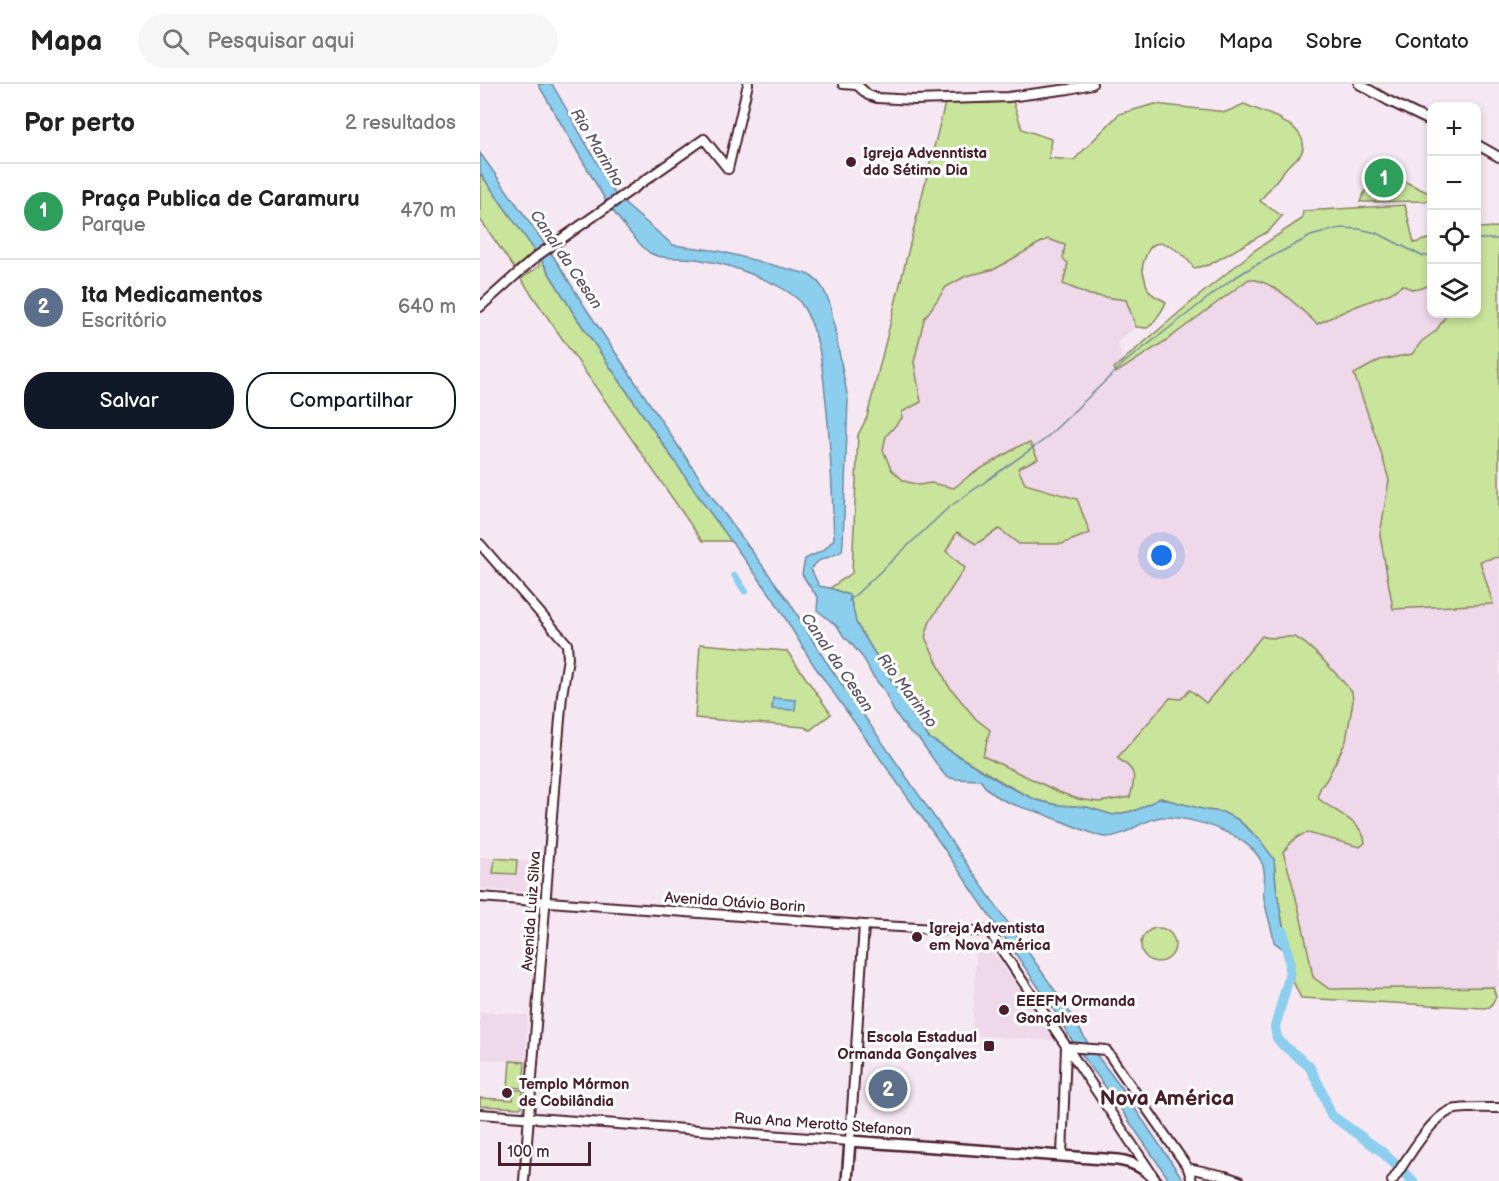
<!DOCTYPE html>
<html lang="pt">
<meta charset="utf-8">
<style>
body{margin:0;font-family:"Balsamiq Sans",sans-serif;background:#f6f6f6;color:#222}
.controls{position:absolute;right:18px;top:18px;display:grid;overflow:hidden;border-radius:12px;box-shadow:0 3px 9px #0003}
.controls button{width:54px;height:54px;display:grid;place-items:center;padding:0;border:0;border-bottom:2px solid #e0e0e0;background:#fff;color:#222;font:30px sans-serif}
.scale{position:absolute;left:18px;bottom:15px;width:93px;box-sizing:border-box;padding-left:6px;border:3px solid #4a1f2b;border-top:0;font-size:16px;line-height:21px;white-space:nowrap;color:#4a1f2b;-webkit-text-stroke:4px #fff;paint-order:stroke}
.you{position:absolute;left:682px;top:472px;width:21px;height:21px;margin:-15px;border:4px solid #fff;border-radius:50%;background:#1a73e8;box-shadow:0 0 0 9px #1a73e833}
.badge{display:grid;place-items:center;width:39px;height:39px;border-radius:50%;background:#111827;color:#fff;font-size:20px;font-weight:700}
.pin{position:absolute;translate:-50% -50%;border:3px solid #fff;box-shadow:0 2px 6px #0006}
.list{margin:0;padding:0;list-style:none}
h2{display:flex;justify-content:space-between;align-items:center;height:78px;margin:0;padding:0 24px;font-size:26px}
h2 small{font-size:20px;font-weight:400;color:#767676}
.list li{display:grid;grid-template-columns:39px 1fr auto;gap:18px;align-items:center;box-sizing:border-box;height:96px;padding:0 24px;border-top:2px solid #e0e0e0}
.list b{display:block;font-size:22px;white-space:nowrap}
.list p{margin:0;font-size:20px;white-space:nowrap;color:#767676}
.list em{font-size:20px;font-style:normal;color:#767676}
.actions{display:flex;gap:12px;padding:18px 24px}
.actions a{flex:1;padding:14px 0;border:2px solid #111827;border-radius:24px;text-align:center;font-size:21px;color:#111827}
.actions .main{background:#111827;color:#fff}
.icon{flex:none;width:33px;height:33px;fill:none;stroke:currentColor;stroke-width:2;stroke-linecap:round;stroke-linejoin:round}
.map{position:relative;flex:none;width:1019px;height:1097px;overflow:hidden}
header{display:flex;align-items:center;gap:36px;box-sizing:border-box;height:84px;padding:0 30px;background:#fff;border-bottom:2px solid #e0e0e0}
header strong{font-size:28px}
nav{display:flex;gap:33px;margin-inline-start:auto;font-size:21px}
.search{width:420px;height:54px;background:#f6f6f6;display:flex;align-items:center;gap:15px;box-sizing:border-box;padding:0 21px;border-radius:33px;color:#767676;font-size:22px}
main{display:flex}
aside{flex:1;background:#fff}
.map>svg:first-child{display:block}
.built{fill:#eed8e9}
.green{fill:#c9e49b;stroke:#8a8263;stroke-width:1.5}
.water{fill:#8bceed;stroke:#71889f;stroke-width:1.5}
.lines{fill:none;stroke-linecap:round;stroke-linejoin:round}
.stream{stroke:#71889f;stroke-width:1.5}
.canal{stroke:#8bceed;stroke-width:7}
.river{stroke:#8bceed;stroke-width:10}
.tertiary-casing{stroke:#4a1f2b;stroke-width:12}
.primary-casing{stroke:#4a1f2b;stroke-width:14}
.tertiary{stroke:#fff;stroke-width:8}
.primary{stroke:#fff;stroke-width:9}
.poi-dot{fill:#4a1f2b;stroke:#fff;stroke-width:2}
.labels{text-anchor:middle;stroke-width:6;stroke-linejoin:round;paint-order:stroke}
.poi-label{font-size:15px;font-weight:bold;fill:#4a1f2b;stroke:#fff;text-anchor:start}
.street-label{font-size:15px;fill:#4a1f2b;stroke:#fff}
.water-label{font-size:16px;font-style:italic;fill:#5e5465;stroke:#fff}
.district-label{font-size:21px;font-weight:bold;fill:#4a1f2b;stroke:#fff}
</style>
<header>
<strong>Mapa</strong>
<div class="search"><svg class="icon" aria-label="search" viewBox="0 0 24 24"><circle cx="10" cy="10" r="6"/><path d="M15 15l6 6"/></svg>Pesquisar aqui</div>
<nav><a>Início</a><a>Mapa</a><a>Sobre</a><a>Contato</a></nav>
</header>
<main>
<aside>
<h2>Por perto<small>2 resultados</small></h2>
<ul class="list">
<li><span class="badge" style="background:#2e9e5b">1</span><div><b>Praça Publica de Caramuru</b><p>Parque</p></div><em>470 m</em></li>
<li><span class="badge" style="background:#5c6f8a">2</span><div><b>Ita Medicamentos</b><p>Escritório</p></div><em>640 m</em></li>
</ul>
<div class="actions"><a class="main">Salvar</a><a>Compartilhar</a></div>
</aside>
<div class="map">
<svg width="1019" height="1097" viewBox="0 0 1019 1097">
<rect width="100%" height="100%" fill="#f5e8f2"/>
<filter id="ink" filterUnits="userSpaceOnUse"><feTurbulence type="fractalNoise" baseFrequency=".0167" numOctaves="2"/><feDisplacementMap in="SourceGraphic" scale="12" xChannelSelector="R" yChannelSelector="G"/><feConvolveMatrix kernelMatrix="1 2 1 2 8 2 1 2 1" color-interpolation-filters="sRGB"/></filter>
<g filter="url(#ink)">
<path class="built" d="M568,155L585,161L588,178L583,200L610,211L647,216L656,243L637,258L643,276L634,284L637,288L687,256L769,195L788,200L799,207L821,225L837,240L911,209L923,200L930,205L941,204L951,200L952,230H967L956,247L942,257L932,270L900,276L874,291L900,365L909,396L900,451L1012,520L999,477L1019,473V903L849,905L833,893L814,804L803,768L815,755L823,750L828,749L879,763L872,736L844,719L839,715L838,710L841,703L847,694L866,657L873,617L872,608L834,567L811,553L787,554L782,552L726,619L701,615L637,674L647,680L653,687L655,695L650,713L619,718L599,715L579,708L502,671L510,646L496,635L468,601L445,553L450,537L484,485L466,467L477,448L519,445L582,460L610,449L597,415L545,400L538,384L490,391L474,405L451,399L439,401L424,397L411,385L403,366L406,352L422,328L441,318L434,278L444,235L466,203L486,192L516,185Z
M0,773L59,778L56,809L0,804Z
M497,858H505L576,955V957L492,951Z
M0,928L47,931L48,933L45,978L0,975Z"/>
<path class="green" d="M533,17L542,45L571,55L569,74L594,76L639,30L675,20L746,28L764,20L801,35V37C814,41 829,55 821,70C818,75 811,78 807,83C798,94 789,106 780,117L802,132L789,147L729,181L714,184C705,171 677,145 667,169C662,181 661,183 665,195C666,199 667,205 670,208C673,212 681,215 686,218C684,224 673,241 667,244C665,244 658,243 656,243L646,216L610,211L583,200L588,179L583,175L585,161L568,155L558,160L515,185L486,192L466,203L444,235L434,278L441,318L422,328V334L406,352L403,366L411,385L424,397L439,401L451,399L474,404L490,391L541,361L550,359L558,375L538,384L545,400L597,415L610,449L582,460H539L519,445L496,460L477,448L466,467L485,484L450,537L445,553L468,601L496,635L510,646L503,672L579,708L598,715L619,718L650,713C656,692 657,686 637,674L690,614L701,615L710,606L726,619L782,552C792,557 804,551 814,553C828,557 862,596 872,608L873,617L866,657L847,695L841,703L838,710L839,715C853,727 884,738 885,759L880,763L828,749C816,751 811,759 803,768C816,809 825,850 833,893L849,905L1013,903L1016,913L1010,923L1005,924L821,914L809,889L804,847L796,802L794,775L770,746L757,735L742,728L726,726L681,714L657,726L633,731L607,723L577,721L556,716L527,701L449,654L435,634L376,539L373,524L369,511L350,504L372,489L378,351L387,333L465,19H508Z
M896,84L951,110V117L880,118Z
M0,89L56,168L34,184L0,135Z
M925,121L934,159L951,154V200C938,206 935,208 923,201L911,209L872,224L837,240C817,222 797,198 769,195L687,256L636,289L634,284L715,215L775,166L822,135L823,127Z
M1019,143V473L1000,477L1013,520L913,525L900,451L909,396L900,365L874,290L900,276L932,270L942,257L956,247L967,230H996L997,144Z
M60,174L94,230L226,423L252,457H222L41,195L59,182Z
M220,560L307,567L351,630L330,646L324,643L215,634Z
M15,774L37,776L36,790L13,789Z
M661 861a17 17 0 1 1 34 0a17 17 0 1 1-34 0Z
M30,977L45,978L43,1004L28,1003Z
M34,1006H43L42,1022L40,1024L0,1022V1014H2L33,1016Z"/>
<path class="water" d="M58,0H72L135,110L146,121L193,161L239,167L327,190C340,196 345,207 350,220L368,315L363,459L362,467C351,475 337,473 331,485L339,502L350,504L369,511L373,524L376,539L435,634L449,654L527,702L556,716L577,721L607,723L633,731L657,726L680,714L726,726L742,728L757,735L780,756L794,775L796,802L806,860L802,864L794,858C792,843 786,829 784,814C782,803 787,793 783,782C774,751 711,732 682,733C662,735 646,753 626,753C620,753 614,750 609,748C592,742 575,734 558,728C536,722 513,716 500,696L475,695L467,693L463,689L439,655L430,649L413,626L404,606L392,591L384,575L369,557L364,553L358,543L337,526L338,513L332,506L322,490L325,475L344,466L354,455C352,407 351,358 345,309C342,278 339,245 320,218C308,202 257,184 238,179C230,178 223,176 215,175C201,173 183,176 170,169C159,162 134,129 126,117Z
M0,69L70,167L105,223L235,417L310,519L343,573L585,921L609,961L637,998L704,1097H690L627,1005L594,960L574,926L458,756L333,580L293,514L226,423L94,230L60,174L0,89Z
M293,614L316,616L315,626L292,625Z"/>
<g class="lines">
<path class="stream" d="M996,155H1019
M369,517L468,424L564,356L644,279L751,196L772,183L831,152L852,146L862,144L879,145L897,149L942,172H952"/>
<path class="canal" d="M255,492L265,507"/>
<path class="river" d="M803,847L810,880L809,893L795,943L797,954L803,961L829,982L840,1003L851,1031L901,1067L933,1097"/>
<defs>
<path id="tertiary" d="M363,0L376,1
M376,0L388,11L397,14L435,16L528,13L589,5L612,0
M879,0L909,17L952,38
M996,60L1019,73
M248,85L268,0
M0,223L57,172L224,55L248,85
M0,460L87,560L88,574L82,611L74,706L44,1097
M0,813L384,841L492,847H509L672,1090
M586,963L626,966L708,1084L712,1097
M0,1030L370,1057L384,841
M582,1072L586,963
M708,1084L745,1092L759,1097
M912,1097C926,1078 950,1033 972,1026C982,1023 1008,1024 1019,1024"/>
<path id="primary" d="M367,1097L370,1057L638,1076C653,1078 666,1085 676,1097"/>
</defs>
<use href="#tertiary" class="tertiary-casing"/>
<use href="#primary" class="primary-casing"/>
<use href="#tertiary" class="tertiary"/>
<use href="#primary" class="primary"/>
</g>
</g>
<g class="poi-dot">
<circle cx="371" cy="78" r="6"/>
<circle cx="437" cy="853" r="6"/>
<circle cx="524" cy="926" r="6"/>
<rect x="503" y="956" width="12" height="12" rx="3"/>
<circle cx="27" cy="1009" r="6"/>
</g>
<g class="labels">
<g class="poi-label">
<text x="383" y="74">Igreja Advenntista<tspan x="383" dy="17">ddo Sétimo Dia</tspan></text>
<text x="449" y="849">Igreja Adventista<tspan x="449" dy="17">em Nova América</tspan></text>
<text x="536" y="922">EEEFM Ormanda<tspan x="536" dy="17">Gonçalves</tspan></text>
<text x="497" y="958" text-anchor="end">Escola Estadual<tspan x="497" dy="17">Ormanda Gonçalves</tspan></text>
<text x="39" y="1005">Templo Mórmon<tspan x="39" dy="17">de Cobilândia</tspan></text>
</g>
<g class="street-label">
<text transform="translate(255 818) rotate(4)" y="5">Avenida Otávio Borin</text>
<text transform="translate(51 827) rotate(-86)" y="5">Avenida Luiz Silva</text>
<text transform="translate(343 1040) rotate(4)" y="5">Rua Ana Merotto Stefanon</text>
</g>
<g class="water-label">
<text transform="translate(118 63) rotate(59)" y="6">Rio Marinho</text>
<text transform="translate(87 175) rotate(56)" y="6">Canal da Cesan</text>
<text transform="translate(358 578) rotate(56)" y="6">Canal da Cesan</text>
<text transform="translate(428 606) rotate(53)" y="6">Rio Marinho</text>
</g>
<g class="district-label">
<text x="687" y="1021">Nova América</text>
</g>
</g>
</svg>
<div class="controls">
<button>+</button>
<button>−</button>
<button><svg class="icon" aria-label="locate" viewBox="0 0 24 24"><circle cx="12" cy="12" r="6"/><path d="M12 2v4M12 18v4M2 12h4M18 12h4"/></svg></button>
<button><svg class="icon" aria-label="layers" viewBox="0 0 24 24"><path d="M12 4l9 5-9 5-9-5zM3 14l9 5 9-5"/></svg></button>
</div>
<div class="scale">100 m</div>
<div class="you"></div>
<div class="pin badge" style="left:904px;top:94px;background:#2e9e5b">1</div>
<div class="pin badge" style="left:408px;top:1005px;background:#5c6f8a">2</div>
</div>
</main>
